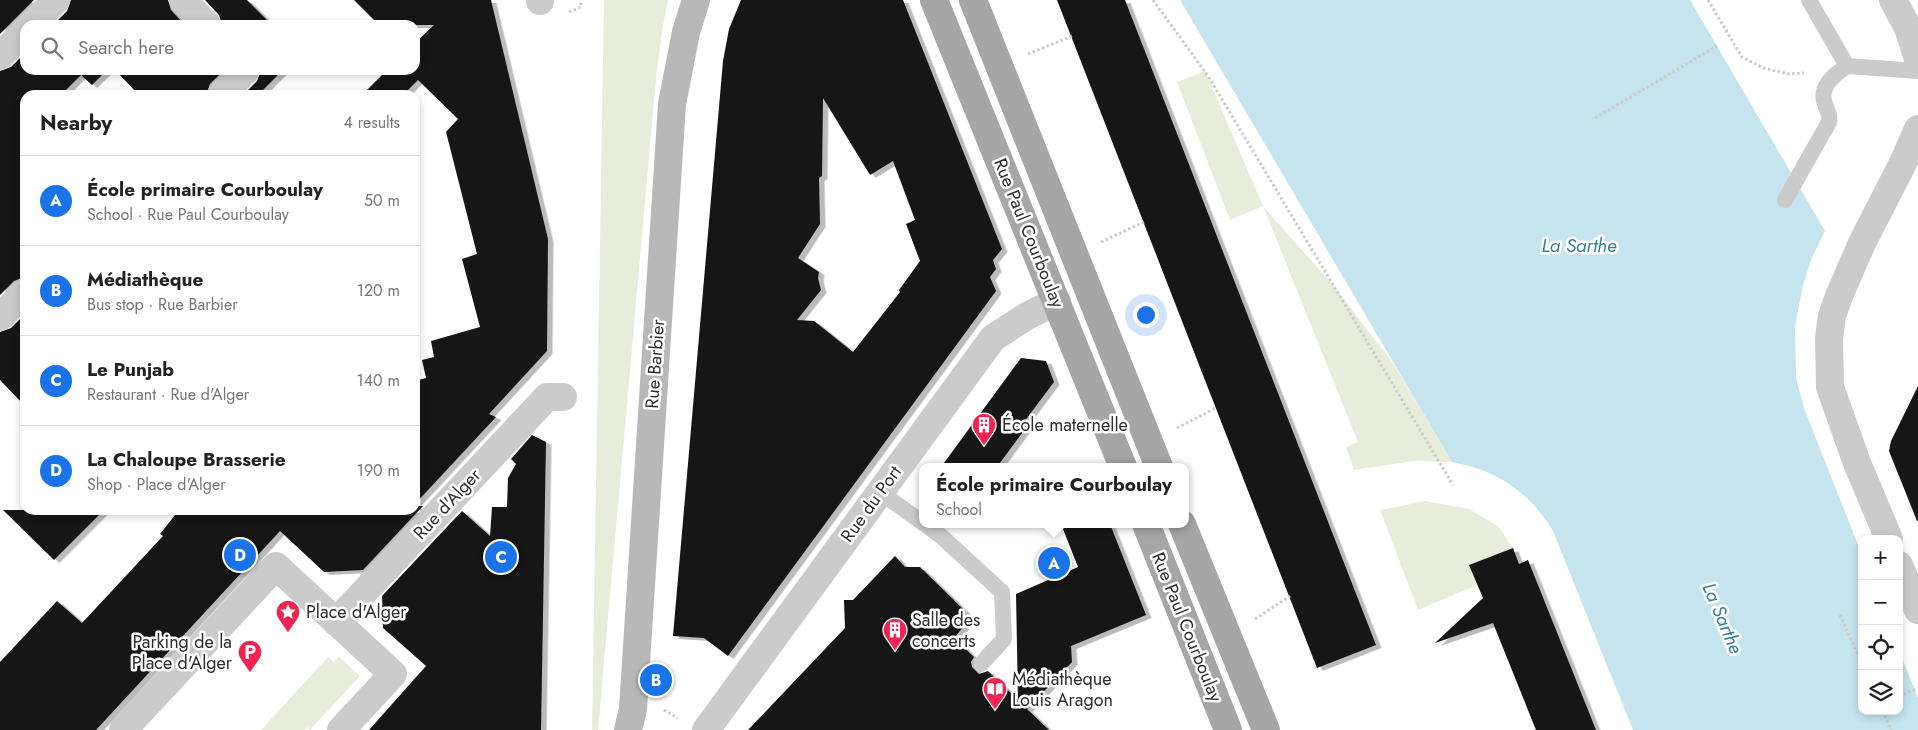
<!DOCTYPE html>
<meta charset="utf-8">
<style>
body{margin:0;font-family:Jost,sans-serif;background:#f2f2f2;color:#222}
.controls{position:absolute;right:15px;bottom:15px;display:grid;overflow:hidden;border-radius:10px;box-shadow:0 2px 8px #0003}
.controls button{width:45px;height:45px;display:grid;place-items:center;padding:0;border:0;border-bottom:1px solid #e0e0e0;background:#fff;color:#222;font:25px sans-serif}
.you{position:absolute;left:1145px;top:314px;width:18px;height:18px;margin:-12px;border:4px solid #fff;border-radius:50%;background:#1a73e8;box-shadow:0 0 0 8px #1a73e833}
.badge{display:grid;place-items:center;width:32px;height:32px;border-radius:50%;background:#1a73e8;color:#fff;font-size:16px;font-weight:700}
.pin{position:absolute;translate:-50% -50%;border:2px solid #fff;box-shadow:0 1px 5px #0006}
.popup{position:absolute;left:919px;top:463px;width:270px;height:65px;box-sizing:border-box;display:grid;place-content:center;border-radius:10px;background:#fff;filter:drop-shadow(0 1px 4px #0005);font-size:16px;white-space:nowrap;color:#767676}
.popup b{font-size:19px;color:#222}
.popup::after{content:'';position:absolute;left:50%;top:100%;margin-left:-10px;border:10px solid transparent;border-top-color:#fff}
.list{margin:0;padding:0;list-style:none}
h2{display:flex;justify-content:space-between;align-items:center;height:65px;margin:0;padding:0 20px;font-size:21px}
h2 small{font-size:16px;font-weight:400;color:#767676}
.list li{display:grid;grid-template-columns:32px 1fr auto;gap:15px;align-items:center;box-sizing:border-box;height:90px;padding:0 20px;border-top:1px solid #e0e0e0}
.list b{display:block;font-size:19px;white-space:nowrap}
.list p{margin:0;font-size:16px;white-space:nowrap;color:#767676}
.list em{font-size:16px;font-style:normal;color:#767676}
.icon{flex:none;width:28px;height:28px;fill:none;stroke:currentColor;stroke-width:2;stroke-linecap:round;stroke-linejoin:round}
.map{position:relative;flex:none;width:1918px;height:730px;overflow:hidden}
.search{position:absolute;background:#fff;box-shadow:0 2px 8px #0003;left:20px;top:20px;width:400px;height:55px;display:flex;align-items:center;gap:12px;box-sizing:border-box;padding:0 18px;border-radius:15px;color:#767676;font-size:19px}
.panel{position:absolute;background:#fff;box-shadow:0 2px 8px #0003;left:20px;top:90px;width:400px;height:425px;border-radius:15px}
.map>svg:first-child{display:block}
.green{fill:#e7edda}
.water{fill:#c5e4ee}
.building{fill:#151515;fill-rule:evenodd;filter:url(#shadow)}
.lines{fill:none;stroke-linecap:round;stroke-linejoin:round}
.path{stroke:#cbcbcb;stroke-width:3;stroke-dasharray:2.5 2.5;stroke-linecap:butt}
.lane{stroke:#cbcbcb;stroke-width:16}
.street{stroke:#cbcbcb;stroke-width:28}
.secondary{stroke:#b8b8b8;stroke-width:28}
.primary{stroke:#a6a6a6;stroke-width:28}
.labels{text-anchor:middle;stroke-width:5;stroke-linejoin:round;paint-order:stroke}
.street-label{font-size:18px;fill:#2e2e2e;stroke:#fff}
.poi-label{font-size:18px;fill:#2e2e2e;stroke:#fff;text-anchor:start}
.water-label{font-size:19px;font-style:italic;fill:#367f96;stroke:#fff}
</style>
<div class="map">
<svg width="1918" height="730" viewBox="0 0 1918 730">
<defs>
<filter id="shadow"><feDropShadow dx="5.5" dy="3" stdDeviation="0" flood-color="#0004"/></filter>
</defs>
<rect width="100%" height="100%" fill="#fff"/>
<path class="green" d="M604,0H668L662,31L656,78L598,730H592Z
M1205,71L1263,206L1333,285L1393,363L1452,462L1413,461L1354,470L1346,447L1358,442L1263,206L1230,220L1177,82Z
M1426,501L1469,509L1499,527L1513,548L1470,565L1477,585L1418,610L1380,510Z
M328,657L334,662L339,657L360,676L310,730L307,727L304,730H261Z"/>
<path class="water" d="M1180,0H1690L1825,231L1811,260L1802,289L1795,328L1796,378L1804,408L1862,555V711H1899V650L1918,698V730H1633L1553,531C1528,491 1499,471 1452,462Z"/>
<path class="building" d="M0,0H34L0,34Z
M71,0H168L171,10L185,25H53L67,11Z
M205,0H247L272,25H222L219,15Z
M354,0H491L548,239L547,351L489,414L496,417L415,504V381L426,378L422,360L434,357L431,341L480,327L462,259L477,254L446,132L458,119L418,80L403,95H362L387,70H415V43L434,25H379Z
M741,0H903L1002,249L993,260L996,269L990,277L996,291L728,656L704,638L673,636L723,61L729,29ZM823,98L870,175L893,161L915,220L906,224L920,261L899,290L900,292L853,352L814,321L797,320L821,290L818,278L819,272L798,258L820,224L819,178L822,176Z
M1057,0H1125L1376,645L1317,668Z
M25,53V70H107L92,85L81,75L61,95H25V277L14,281L0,295V71L11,67Z
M115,70H224L210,84L206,95H139Z
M261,70H283L258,95H243L257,81Z
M25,314V406L0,380V332L11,328Z
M1021,358L1046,361L1054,382L1024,422L1028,425L997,467H941Z
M1918,386V521H1917L1889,451L1891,441Z
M532,435L546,442L541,730H369L426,666L383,628L382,596L462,511L490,536L492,507H507L508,478L516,464L511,459Z
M415,506H423L363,570L324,572L280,531L96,730H0V662L57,601L82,623L163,536L160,534L179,510H415Z
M3,510H104L54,560Z
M1061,524H1110L1146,615L1071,646L1072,662L1027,709L1049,730H748L845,628L844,600H853L895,556L905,567H920L965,611V625L954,638L974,657L971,662L972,667L979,674L988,671L1018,700L1016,594L1078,567Z
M1513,548L1519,564L1528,560L1596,730H1536L1493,623L1435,643L1483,598L1469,565Z"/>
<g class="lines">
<path class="path" d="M1153,0L1208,76L1453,485
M1708,0L1742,57L1763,68L1789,74L1804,73
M569,12L581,7V0
M1028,54L1072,36
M1595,118L1717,46
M1101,242L1144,222
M1177,428L1216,408
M1840,615L1862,664
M1255,619L1290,596
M1899,696L1918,688
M664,710L678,718
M1883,711L1891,730"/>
<path class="lane" d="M1809,0L1847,66L1918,71
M1785,200L1829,122C1831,115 1827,111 1825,104C1818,87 1835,74 1847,66
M880,492L923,523
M925,524L941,536L1002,592L1004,639L981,664"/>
<path class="street" d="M183,0L207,25
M540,0V1
M1893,0L1908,28L1918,59
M31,25L56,0
M0,56L25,31
M221,95L246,70
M0,317L25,292
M1889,539L1857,463L1830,387L1829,338L1832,316L1839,296L1862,243L1903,163L1918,129
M1899,565L1918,610
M336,622L547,397H563
M123,730L276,566L393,674L341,730
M706,730L993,338L1027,316L1057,301"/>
<path class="secondary" d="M628,730L633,709L672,104L686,32L696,0"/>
<path class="primary" d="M934,0L1123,467
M973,0L1159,467
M1146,524L1228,730
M1182,524L1266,730"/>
</g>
<defs>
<symbol id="building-pin" viewBox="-11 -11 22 30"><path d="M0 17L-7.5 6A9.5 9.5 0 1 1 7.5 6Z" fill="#f22350" stroke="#fff"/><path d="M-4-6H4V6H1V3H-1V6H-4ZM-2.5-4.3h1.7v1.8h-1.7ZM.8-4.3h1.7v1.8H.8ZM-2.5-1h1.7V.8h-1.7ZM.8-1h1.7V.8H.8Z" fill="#fff"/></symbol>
<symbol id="sight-pin" viewBox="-11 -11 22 30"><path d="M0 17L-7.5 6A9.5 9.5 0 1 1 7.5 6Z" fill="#f22350" stroke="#fff"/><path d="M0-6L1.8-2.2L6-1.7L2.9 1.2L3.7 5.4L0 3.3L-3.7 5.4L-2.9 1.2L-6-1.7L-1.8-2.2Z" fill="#fff"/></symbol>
<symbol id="parking-pin" viewBox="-11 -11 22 30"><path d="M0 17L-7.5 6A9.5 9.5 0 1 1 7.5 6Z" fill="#f22350" stroke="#fff"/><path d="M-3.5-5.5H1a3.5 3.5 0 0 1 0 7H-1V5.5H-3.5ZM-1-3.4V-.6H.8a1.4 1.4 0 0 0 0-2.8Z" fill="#fff"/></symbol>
<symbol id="library-pin" viewBox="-11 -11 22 30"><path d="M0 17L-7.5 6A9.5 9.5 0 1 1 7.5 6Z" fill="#f22350" stroke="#fff"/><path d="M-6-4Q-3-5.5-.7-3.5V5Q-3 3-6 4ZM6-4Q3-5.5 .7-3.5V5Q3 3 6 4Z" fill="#fff"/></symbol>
</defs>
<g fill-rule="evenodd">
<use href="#building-pin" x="970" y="411" width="28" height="38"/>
<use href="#sight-pin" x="274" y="598" width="28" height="38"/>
<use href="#building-pin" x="881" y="616" width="28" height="38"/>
<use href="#parking-pin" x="236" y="638" width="28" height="38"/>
<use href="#library-pin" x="981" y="675" width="28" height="38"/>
</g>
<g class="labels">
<g class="street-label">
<text transform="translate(1029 233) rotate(68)" y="6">Rue Paul Courboulay</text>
<text transform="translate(655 364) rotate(-86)" y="6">Rue Barbier</text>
<text transform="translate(447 504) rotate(-47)" y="6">Rue d'Alger</text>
<text transform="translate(871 504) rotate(-54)" y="6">Rue du Port</text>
<text transform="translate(1187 627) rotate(68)" y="6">Rue Paul Courboulay</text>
</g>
<g class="poi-label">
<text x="1002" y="431">École maternelle</text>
<text x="306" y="618">Place d'Alger</text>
<text x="912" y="626">Salle des<tspan x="912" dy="21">concerts</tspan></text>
<text x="232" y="648" text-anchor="end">Parking de la<tspan x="232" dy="21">Place d'Alger</tspan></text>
<text x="1012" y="685">Médiathèque<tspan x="1012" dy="21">Louis Aragon</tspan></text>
</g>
<g class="water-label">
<text x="1579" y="252">La Sarthe</text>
<text transform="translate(1723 618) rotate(67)" y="7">La Sarthe</text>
</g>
</g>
</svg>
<div class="controls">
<button>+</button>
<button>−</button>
<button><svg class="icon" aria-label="locate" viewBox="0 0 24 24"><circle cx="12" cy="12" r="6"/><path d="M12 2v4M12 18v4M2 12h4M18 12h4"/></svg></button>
<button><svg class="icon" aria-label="layers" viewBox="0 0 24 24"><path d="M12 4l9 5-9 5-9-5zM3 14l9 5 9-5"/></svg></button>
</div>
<div class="you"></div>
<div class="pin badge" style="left:1054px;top:563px">A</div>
<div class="popup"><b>École primaire Courboulay</b>School</div>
<div class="pin badge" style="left:656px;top:680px">B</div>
<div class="pin badge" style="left:501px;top:557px">C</div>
<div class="pin badge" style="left:240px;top:555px">D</div>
<div class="search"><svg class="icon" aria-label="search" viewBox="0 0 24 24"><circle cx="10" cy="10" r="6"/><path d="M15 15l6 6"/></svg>Search here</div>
<section class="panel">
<h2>Nearby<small>4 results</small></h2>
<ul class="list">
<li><span class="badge">A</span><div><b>École primaire Courboulay</b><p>School · Rue Paul Courboulay</p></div><em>50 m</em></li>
<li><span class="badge">B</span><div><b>Médiathèque</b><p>Bus stop · Rue Barbier</p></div><em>120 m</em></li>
<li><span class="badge">C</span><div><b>Le Punjab</b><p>Restaurant · Rue d'Alger</p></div><em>140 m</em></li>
<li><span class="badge">D</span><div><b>La Chaloupe Brasserie</b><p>Shop · Place d'Alger</p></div><em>190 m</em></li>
</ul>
</section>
</div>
